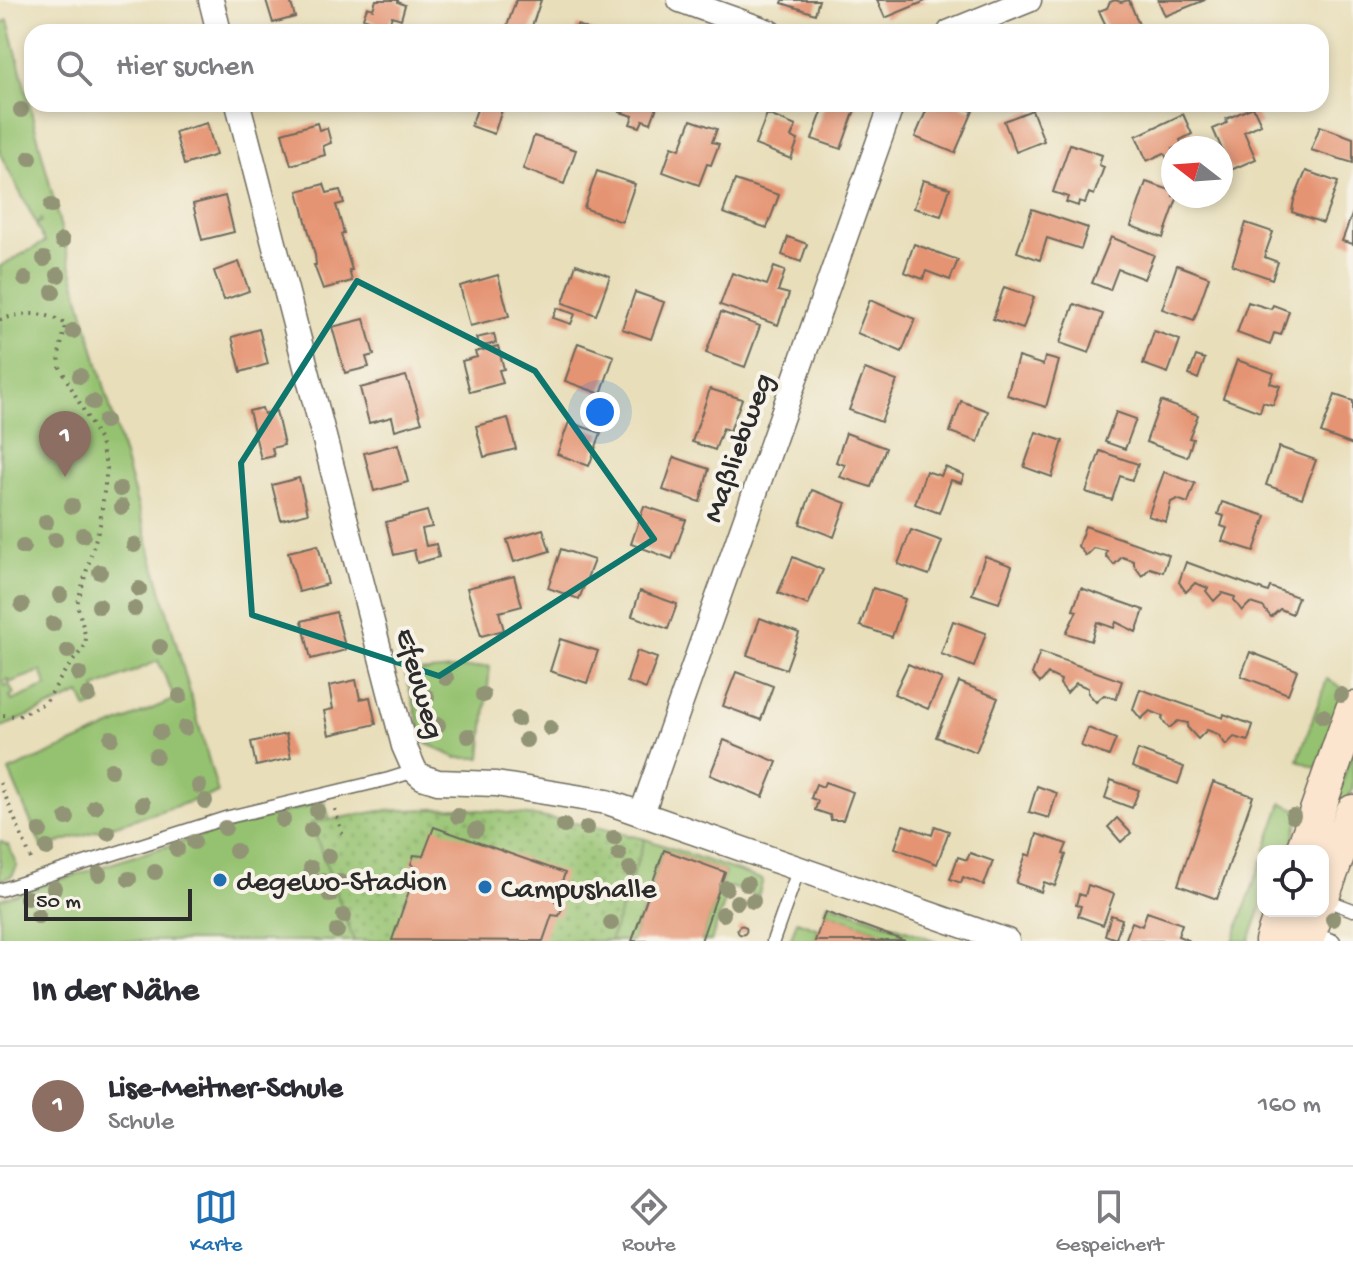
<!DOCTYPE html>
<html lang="de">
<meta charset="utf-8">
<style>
body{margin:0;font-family:"Gochi Hand",sans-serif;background:#f7f7f7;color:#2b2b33}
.controls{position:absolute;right:24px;bottom:24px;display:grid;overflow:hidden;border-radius:16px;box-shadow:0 4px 12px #0003}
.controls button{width:72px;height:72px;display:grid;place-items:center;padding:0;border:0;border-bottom:2px solid #e1e1e2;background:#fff;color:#2b2b33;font:40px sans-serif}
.compass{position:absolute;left:1161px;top:136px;width:72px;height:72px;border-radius:50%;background:#fff;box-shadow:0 4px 12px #0003;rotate:287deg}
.scale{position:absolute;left:24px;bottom:20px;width:168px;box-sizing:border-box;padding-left:8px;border:4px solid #2b2b2b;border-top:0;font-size:22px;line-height:28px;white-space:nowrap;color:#2b2b2b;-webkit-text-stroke:6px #f7f3e8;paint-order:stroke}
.you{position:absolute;left:600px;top:412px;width:28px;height:28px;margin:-20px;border:6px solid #fff;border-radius:50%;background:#1a73e8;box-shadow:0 0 0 12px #1a73e833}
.badge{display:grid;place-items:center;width:52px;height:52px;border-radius:50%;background:#1f6fb2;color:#fff;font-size:26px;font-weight:700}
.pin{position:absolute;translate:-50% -66px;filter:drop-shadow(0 2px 4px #0008)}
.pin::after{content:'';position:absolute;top:42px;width:28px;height:24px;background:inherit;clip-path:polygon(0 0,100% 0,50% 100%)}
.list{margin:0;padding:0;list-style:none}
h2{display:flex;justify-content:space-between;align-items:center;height:104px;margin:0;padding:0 32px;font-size:34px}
h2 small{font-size:26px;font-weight:400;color:#7c7c81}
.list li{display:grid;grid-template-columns:52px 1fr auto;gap:24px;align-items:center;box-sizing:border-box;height:120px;padding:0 32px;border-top:2px solid #e1e1e2}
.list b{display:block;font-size:30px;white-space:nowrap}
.list p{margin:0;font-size:26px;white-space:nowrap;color:#7c7c81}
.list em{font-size:26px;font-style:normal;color:#7c7c81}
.icon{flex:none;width:44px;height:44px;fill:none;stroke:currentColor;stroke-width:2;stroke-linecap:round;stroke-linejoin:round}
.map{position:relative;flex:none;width:1353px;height:941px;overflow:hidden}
.search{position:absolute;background:#fff;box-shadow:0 4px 12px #0003;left:24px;right:24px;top:24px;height:88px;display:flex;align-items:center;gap:20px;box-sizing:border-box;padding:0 28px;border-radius:24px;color:#7c7c81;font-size:30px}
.sheet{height:224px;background:#fff}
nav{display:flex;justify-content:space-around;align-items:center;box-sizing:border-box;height:112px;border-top:2px solid #e1e1e2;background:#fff;font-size:22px;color:#7c7c81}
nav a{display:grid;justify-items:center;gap:4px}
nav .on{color:#1f6fb2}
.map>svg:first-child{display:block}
.green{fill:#95c26f;stroke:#60764d;stroke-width:2;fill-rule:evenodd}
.park{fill:url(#park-dots);stroke:#60764d;stroke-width:2}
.building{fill:#e59473}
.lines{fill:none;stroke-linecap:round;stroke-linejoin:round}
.lane-casing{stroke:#6d6a5d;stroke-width:15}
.street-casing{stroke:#6d6a5d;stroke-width:27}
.secondary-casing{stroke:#6d6a5d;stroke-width:37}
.path{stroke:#6d6a5d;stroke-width:4;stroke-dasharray:2 6;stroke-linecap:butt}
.lane{stroke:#fff;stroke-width:12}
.street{stroke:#fff;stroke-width:24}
.secondary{stroke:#fbe5cf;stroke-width:34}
.tree{fill:#929476}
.marked{fill:none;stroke:#0f766e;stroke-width:6;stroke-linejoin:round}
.poi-dot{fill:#1f6fb2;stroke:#f7f3e8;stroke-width:3}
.labels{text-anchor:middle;stroke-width:8;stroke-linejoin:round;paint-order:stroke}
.street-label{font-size:30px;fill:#2b2b2b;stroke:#f7f3e8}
.poi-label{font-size:30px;fill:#2b2b2b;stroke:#f7f3e8;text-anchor:start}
</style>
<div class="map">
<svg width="1353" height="941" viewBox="0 0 1353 941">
<defs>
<pattern id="park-dots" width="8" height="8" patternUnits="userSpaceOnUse" patternTransform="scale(2)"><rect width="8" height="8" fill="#95c26f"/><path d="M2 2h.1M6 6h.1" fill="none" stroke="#7a9e5b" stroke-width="1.8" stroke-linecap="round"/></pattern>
</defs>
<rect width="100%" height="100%" fill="#f7f3e8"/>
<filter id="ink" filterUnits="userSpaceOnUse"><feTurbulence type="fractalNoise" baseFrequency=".0125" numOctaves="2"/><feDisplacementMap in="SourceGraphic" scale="16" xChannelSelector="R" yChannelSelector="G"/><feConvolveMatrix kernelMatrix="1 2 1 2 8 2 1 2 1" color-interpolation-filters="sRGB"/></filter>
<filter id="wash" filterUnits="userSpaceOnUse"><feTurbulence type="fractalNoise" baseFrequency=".006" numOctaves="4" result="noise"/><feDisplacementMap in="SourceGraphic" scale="32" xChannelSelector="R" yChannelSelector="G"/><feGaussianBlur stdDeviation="1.8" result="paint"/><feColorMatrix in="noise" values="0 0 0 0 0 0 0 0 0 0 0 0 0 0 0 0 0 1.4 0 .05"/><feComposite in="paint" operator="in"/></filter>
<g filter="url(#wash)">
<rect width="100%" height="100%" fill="#e8deba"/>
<path class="green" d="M8,20L69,260L218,793L42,848L9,771L175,699L158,661L95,688L101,703L87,709L80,694L0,728V266L45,242L36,225L42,221L40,218L41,221L36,223L0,154V24ZM41,671L47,686L12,701L10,696L14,694L9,684L5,686L3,681L8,679L9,683Z
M490,666L481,758H456L424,742L405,673Z
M1327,679L1345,690L1317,768L1298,760Z
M1353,744V787L1323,872V851Z
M324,801L364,923L350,929L354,941H0V899L154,850Z
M1282,803L1301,811L1291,851H1265Z
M645,839L763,880L758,896L730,887L711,941H701L725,872L664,850L632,941H610Z
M0,841L9,846L17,866L12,876L0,880Z
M1263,858V902L1249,941H1233Z
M828,903L937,941H906L825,912Z
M797,921L819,929L815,941H790Z"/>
<path class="park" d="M457,808C523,812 582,822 645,839L610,941H354L311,823L380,811Z"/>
<g id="blocks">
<path class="building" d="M266,0H290L295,17L273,23Z
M376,0H398V2L405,5L401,19L392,16L388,27L363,18L367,7L373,9Z
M516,0H541L530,32H505Z
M783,0H819L815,14L782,3Z
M877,0H928L885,18Z
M1115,0L1121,2L1129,0L1142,32H1109L1099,11L1107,8L1110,2Z
M1158,0H1205L1165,16Z
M577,25L594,32H575Z
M479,104H504L494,134L471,126Z
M623,104H658L651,123L643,120L640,127L630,124L633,116L620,112Z
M825,104H857L841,149L812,139Z
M929,104H955L973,111L955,153L915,137Z
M1253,107L1261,124L1244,132L1256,159L1231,170L1213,129L1227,123L1226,119Z
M1032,110L1044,141L1016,152L1004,121Z
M767,114L796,126L791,137L798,140L791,159L755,145Z
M1183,114L1192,134L1180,140L1183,148H1173V160L1169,162L1164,153L1147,161L1136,136Z
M691,120L717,129L712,142L719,144L711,165L707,164L699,185L663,172L672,146L680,149Z
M207,123L216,155L184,165L175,132Z
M317,123L319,130L327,128L331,143L323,146L325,155L291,165L282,133Z
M1320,126L1353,138V163L1311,150Z
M534,136L576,150L564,184L523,169Z
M1070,144L1102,155L1099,165L1104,167L1094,195L1089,193L1085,203L1079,201L1078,206L1066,202L1068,197L1053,192Z
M597,171L635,184L622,222L584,208Z
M1306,171L1338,182L1323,223L1292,212L1294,200Z
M735,180L779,195L767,228L723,213Z
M923,180L950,188L941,216L914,208Z
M1146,182L1173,191V196H1178L1163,238L1131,226Z
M324,184L327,193L340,190L344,203L336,205L344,233L341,234L352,270H349L352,281L323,289L314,265H316L315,255L298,191Z
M225,196L234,232L202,240L193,204Z
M1032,209L1088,228L1081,249L1047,238L1040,260L1017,252Z
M1353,212V244L1342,241Z
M1246,223L1273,232L1264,257L1278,262L1272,279L1232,265Z
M788,237L807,244L801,262L782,255Z
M1111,237L1154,255L1144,279L1118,269L1110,290L1092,283Z
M914,244L958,260L950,280L926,271L923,279L904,272Z
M239,262L249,291L224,300L214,271Z
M576,264L610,276L596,315L563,303Z
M1177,265L1209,277L1194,320L1162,309Z
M774,267L785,271L778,291L789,294L778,325L720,305L732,273L767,285Z
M498,275L509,316L470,326L460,286Z
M1004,287L1034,297L1023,329L993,319Z
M635,292L664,302L651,339L622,329Z
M870,300L915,319L902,352L857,333Z
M1248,302L1271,309L1273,305L1289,311L1281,335L1274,333L1270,345L1237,333Z
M1074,304L1103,314L1089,353L1060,343Z
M557,308L575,314L571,324L553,318Z
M721,312L760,326L745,367L706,353Z
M364,319L374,355L366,357L369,367L345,373L332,327Z
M259,329L268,364L241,372L232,337Z
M1154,331L1180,340L1168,373L1143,364Z
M494,334L496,343L479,347L476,338Z
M578,343L614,356L601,394L565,381Z
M498,346L504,369L499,370L503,383L470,392L462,361L477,357L475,352Z
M1196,356L1205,359L1198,379L1189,375Z
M1018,357L1043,365L1045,357L1059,361L1046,407L1007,395Z
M1237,360L1274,373L1270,383L1280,386L1273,405L1263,402L1260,412L1223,398Z
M865,369L897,381L881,422L849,410Z
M406,376L422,422L395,430L392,417L369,423L360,388Z
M710,389L742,399L730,431L723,428L715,450L692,442Z
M1335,395L1353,401V445L1321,433Z
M961,401L988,411L978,442L950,432Z
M1161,401L1198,415L1189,438L1193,439L1187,457L1146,442Z
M262,408L264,414L276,411L284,445L272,448L274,456L261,459L249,411Z
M1116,412L1136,419L1125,449L1105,442Z
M508,418L516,449L484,457L476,426Z
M569,422L601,433L589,466L557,454Z
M1036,432L1063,441L1052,477L1024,467Z
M846,433L886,448L871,487L840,477L845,465L836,462Z
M398,444L408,482L374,491L364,453Z
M1279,447L1316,460L1302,498L1266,485Z
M1100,451L1138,464L1132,480L1120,476L1112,500L1086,492Z
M674,457L709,469L700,502L663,490Z
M945,467L964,475L961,483L951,480L939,513L915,504L926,471L941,476Z
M1164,472L1195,483L1188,503L1177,499L1171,502L1166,522L1148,516Z
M299,478L308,513L281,520L272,485Z
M812,490L846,503L834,537L800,524Z
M1222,502L1266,516L1254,551L1222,541L1227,528L1221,526L1224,516L1218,514Z
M644,506L686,520L672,559L631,544Z
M427,511L432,527L422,529L426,546L436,544L439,557L417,563L414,550L394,555L386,522Z
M1085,526L1169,555L1163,572L1150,568L1142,576L1134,565V561L1122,557L1114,565L1106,556L1107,551L1094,548L1086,556L1078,546Z
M543,529L550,551L514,562L507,540Z
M911,530L942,541L929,575L898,564Z
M318,545L328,584L299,592L288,552Z
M561,549L594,560L579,599L548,588Z
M985,556L1012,566L999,603L972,594Z
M793,557L823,570L808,605L778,593Z
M1186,562L1268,592L1270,587L1298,597L1292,614L1280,609L1271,617L1263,607L1250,603L1242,611L1234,600L1235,597L1222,593L1214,601L1206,591L1208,588L1195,583L1186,592L1179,582Z
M514,576L522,606L499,612L504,630L481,636L467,588Z
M873,588L905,599L892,637L860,626Z
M1081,588L1144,610L1136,632L1116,622L1114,628L1097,622L1091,641L1066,633L1077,611L1073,610Z
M640,591L677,604L668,629L632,616Z
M336,612L346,650L311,659L302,621Z
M760,618L799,633L786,669L747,655Z
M953,621L986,633L974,667L941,654Z
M560,639L598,651L587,683L550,671Z
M637,651L657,658L646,689L627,682Z
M1040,652L1122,681L1116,699L1104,695L1096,702L1088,693V688L1076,683L1067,693L1060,684L1061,680L1048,674L1040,683L1032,674Z
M1250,652L1297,670L1288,694L1241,676Z
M908,664L942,679L928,709L894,694Z
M736,672L773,686L761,720L723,706Z
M356,680L360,699L370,697L376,724L329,735L324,711L333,709L329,686Z
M959,682L998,698L976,752L936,737Z
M1140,689L1223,718L1224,714L1253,725L1248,741L1234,737L1226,745L1218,734L1207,730L1198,739L1187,727L1188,723L1178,721L1169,728L1162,719L1163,716L1150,711L1141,719L1133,709Z
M1088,728L1116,739L1109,756L1081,746Z
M286,734L291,758L256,766L251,742Z
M724,740L777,762L763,797L710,775Z
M1138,750L1184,767L1178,784L1132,767Z
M1111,780L1139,790L1132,808L1105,798Z
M825,782L853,792L843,820H831L830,815L815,810L818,801L811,798L816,784L823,787Z
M1213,782L1253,796L1217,899L1178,885Z
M1037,786L1057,793L1049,818L1029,812Z
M1117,818L1131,833L1121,842L1108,827Z
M903,825L932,835L935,826L949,831L937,864L895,848Z
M434,827L565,873L555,901L563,906L559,916L552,915L543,941L392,940L417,868L411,864L414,855L423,856Z
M1037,834L1067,844L1063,854L1066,855L1055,886L1044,882L1041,892L1016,883L1026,854L1031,856Z
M664,850L725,872L701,941H632Z
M970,853L993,861L984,885L963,877L961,883L950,879L958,857L967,860Z
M1088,885L1114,894L1103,925L1078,916L1081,906L1076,905L1079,894L1085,896Z
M825,912L905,941H815Z
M1147,912L1182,924L1178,936L1190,941H1125L1132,922L1142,926Z
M1111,915L1122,919L1116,939L1105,935Z
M737.5 930a4.5 4.5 0 1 1 9 0a4.5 4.5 0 1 1-9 0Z"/>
</g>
</g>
<g filter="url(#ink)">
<use href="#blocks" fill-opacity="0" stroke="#6d6a5d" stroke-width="2"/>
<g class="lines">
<defs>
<path id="lane" d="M0,890L229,817L389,779L415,771
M1323,899L1353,910
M1310,932L1334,941
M773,941L799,868"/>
<path id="street" d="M211,0L219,32
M680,0L769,32
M950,32L1029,0
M238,104L404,746L415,771L422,777L438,782L496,784L607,802L1007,941
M642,813L892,104"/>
<path id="secondary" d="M1303,851L1353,709
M1323,894L1353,812
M1272,941L1282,911
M1306,941L1317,911"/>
</defs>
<use href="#lane" class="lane-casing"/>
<use href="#street" class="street-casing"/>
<use href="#secondary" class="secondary-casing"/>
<path class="path" d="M0,320C22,312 46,311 66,324L59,354L60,367L99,439L107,468L100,524L77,604L86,638L85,646L65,671L46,702L19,716L0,715
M0,783L33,864
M335,809L343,837"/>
<use href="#lane" class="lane"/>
<use href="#street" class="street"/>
<use href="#secondary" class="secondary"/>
</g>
<g class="tree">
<circle cx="21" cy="110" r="8"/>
<circle cx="30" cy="158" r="8"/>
<circle cx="51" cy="206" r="8"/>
<circle cx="62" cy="241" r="8"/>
<circle cx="44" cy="259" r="8"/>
<circle cx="58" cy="275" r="8"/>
<circle cx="25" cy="279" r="8"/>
<circle cx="53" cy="292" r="8"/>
<circle cx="73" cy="331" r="8"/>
<circle cx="80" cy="376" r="8"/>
<circle cx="93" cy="402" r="8"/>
<circle cx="105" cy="421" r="8"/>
<circle cx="120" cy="489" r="8"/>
<circle cx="72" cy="506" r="8"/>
<circle cx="122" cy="507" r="8"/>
<circle cx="46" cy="522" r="8"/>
<circle cx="83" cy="535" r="8"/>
<circle cx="55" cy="540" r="8"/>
<circle cx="134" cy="545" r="8"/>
<circle cx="23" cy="547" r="8"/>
<circle cx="100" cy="572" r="8"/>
<circle cx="139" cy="589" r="8"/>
<circle cx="60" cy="595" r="8"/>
<circle cx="22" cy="605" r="8"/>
<circle cx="99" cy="606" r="8"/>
<circle cx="134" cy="609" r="8"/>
<circle cx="53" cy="624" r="8"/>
<circle cx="160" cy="647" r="8"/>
<circle cx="68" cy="651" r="8"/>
<circle cx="79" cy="674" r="8"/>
<circle cx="446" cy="678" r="8"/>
<circle cx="88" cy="695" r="8"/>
<circle cx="483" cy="695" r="8"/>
<circle cx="1341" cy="695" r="8"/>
<circle cx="180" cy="696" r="8"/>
<circle cx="427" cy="697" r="8"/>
<circle cx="1323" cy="716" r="8"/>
<circle cx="518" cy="719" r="8"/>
<circle cx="438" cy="725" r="8"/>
<circle cx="185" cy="728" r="8"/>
<circle cx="550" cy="728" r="8"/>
<circle cx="160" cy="732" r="8"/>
<circle cx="468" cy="736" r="8"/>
<circle cx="111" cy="738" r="8"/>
<circle cx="526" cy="740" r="8"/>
<circle cx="156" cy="756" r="8"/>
<circle cx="111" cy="770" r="8"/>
<circle cx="199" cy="786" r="8"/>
<circle cx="205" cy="801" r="8"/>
<circle cx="143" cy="804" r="8"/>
<circle cx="95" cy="807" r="8"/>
<circle cx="317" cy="811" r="8"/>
<circle cx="458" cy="816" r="8"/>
<circle cx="1293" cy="816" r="8"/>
<circle cx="67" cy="818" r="8"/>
<circle cx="283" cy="820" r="8"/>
<circle cx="564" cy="826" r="8"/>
<circle cx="225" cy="828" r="8"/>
<circle cx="587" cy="828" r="8"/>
<circle cx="311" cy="830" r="8"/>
<circle cx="476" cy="830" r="8"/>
<circle cx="40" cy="831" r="8"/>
<circle cx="108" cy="833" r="8"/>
<circle cx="614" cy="838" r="8"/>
<circle cx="194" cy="842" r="8"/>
<circle cx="47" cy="848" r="8"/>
<circle cx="177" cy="849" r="8"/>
<circle cx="236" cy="851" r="8"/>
<circle cx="619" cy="854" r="8"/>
<circle cx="329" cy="856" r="8"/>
<circle cx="311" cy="868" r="8"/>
<circle cx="630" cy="869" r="8"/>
<circle cx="155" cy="872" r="8"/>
<circle cx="99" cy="874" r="8"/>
<circle cx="129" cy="879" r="8"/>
<circle cx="321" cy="881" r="8"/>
<circle cx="340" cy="882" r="8"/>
<circle cx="747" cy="884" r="8"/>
<circle cx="54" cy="888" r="8"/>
<circle cx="726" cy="888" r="8"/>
<circle cx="330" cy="895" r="8"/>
<circle cx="27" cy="898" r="8"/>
<circle cx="753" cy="901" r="8"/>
<circle cx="737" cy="902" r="8"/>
<circle cx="723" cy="914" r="8"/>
<circle cx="38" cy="916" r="8"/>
<circle cx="344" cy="916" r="8"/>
<circle cx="1333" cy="919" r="8"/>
<circle cx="611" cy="923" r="8"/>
<circle cx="337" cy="931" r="8"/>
</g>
</g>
<path class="marked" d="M357,281L535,371L654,539L439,676L252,615L241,463Z"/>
<g class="poi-dot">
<circle cx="220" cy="880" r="8"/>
<circle cx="485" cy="887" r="8"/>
</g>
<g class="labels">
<g class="street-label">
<text transform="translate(736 447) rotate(-70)" y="10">Maßliebweg</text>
<text transform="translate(422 683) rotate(74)" y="10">Efeuweg</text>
</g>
<g class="poi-label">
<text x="236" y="890">degewo-Stadion</text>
<text x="501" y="897">Campushalle</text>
</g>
</g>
</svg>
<div class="controls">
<button><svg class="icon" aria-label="locate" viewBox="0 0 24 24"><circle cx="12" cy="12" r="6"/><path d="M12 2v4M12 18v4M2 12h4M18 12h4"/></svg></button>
</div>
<svg class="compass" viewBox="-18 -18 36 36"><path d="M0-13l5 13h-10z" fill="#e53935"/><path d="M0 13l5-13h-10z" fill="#7c7c81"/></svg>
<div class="scale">50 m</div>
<div class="you"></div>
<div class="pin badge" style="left:65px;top:477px;background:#8d6e63">1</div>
<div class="search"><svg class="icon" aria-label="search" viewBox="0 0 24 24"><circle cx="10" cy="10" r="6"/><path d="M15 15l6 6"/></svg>Hier suchen</div>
</div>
<section class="sheet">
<h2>In der Nähe<small></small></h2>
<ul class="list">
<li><span class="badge" style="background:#8d6e63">1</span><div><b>Lise-Meitner-Schule</b><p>Schule</p></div><em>160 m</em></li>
</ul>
</section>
<nav>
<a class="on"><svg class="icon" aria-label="map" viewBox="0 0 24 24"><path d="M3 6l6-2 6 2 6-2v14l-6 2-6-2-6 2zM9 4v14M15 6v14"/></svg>Karte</a>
<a><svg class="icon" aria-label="directions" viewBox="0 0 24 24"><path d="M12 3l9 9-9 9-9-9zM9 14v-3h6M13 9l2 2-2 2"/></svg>Route</a>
<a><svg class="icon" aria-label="saved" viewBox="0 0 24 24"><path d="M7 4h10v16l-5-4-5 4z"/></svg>Gespeichert</a>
</nav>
